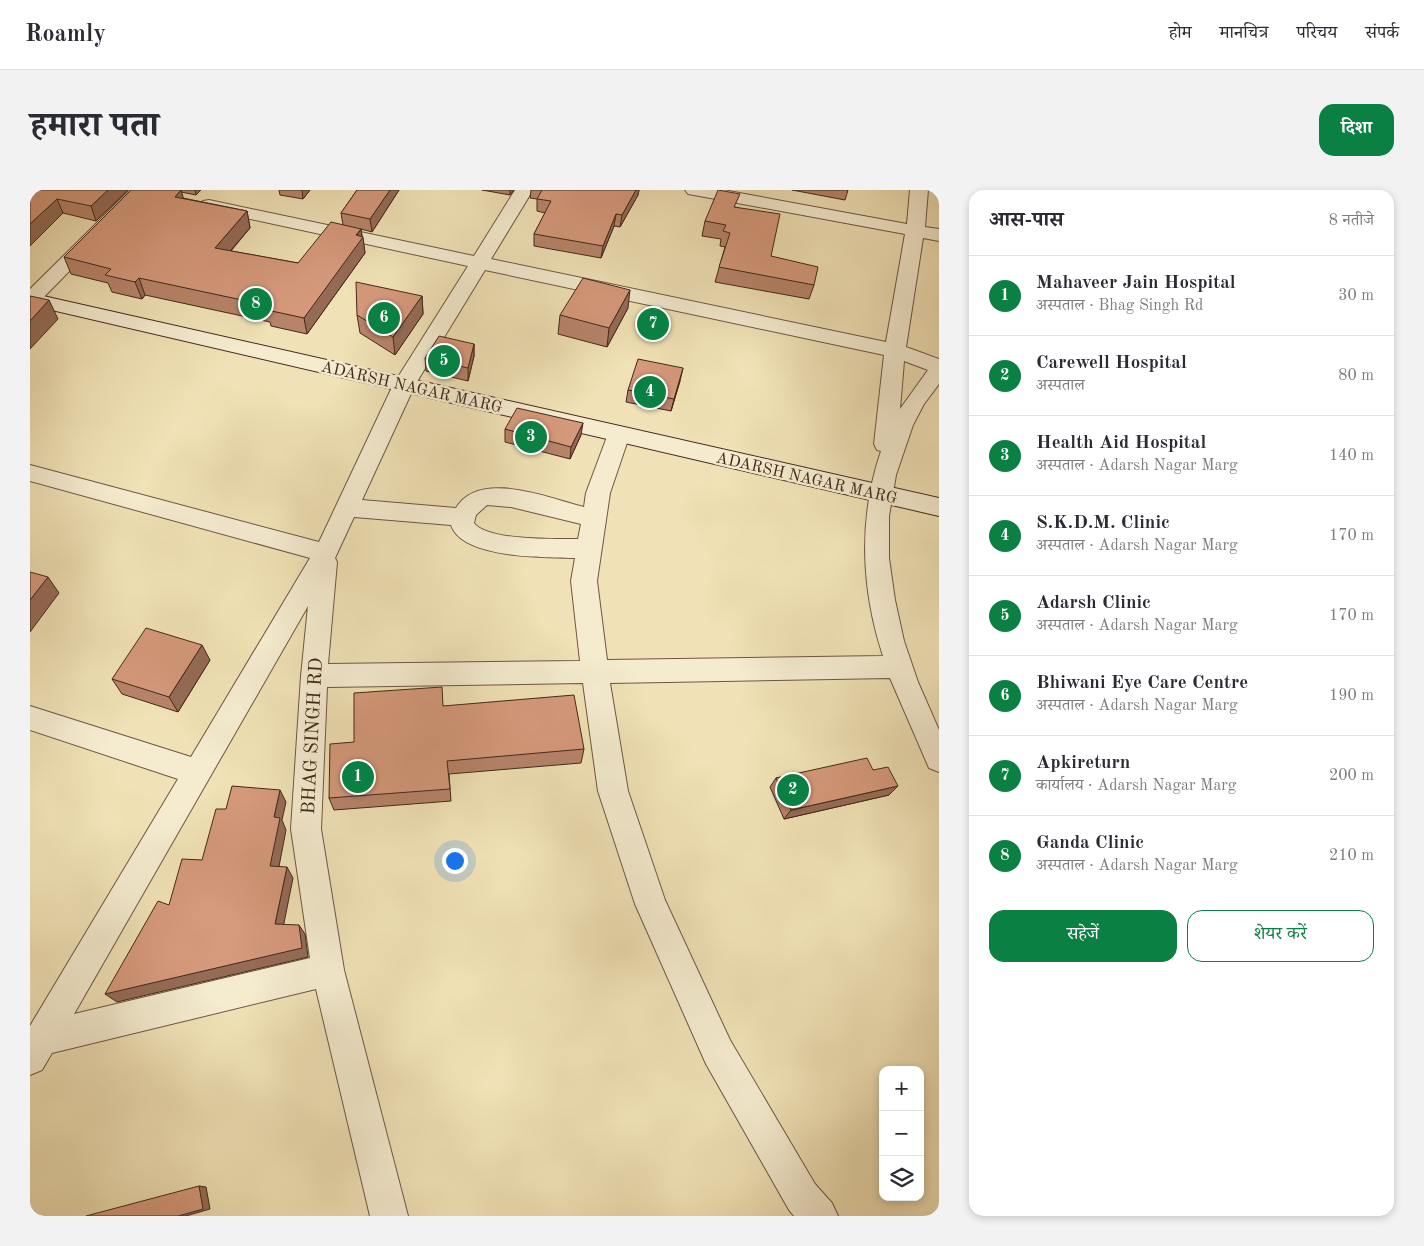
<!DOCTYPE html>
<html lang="hi">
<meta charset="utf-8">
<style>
body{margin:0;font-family:"Old Standard TT","Noto Serif Devanagari",serif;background:#f2f2f3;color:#2b2b33}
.controls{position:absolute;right:15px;bottom:15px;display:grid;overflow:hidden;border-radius:10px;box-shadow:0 2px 8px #0003}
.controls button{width:45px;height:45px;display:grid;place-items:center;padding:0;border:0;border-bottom:1px solid #e1e1e2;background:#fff;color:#2b2b33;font:25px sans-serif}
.you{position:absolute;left:424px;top:670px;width:18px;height:18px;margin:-12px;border:4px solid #fff;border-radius:50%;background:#1a73e8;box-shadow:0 0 0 8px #1a73e833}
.badge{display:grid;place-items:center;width:32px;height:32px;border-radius:50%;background:#0b8043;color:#fff;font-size:16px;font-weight:700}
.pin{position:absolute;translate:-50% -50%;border:2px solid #fff;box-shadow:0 1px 5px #0006}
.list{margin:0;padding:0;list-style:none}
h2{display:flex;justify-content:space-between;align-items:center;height:65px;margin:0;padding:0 20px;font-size:21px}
h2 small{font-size:16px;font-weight:400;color:#7c7c81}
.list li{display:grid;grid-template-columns:32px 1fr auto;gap:15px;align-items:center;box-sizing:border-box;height:80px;padding:0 20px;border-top:1px solid #e1e1e2}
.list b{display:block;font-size:19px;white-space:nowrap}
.list p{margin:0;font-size:16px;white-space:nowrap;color:#7c7c81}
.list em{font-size:16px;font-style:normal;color:#7c7c81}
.actions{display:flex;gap:10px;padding:15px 20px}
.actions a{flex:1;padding:11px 0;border:1px solid #0b8043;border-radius:15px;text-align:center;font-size:18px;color:#0b8043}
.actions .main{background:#0b8043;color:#fff}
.icon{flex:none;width:28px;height:28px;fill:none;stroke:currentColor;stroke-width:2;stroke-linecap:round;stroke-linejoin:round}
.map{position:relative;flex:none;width:909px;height:1026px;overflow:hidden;border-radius:15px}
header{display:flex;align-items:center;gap:30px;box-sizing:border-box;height:70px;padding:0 25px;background:#fff;border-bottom:1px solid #e1e1e2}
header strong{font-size:24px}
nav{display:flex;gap:28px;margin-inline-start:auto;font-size:18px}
.intro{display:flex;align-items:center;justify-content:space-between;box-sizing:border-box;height:120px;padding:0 30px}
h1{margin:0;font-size:35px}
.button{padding:12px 22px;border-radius:15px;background:#0b8043;color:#fff;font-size:18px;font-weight:700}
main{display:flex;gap:30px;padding:0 30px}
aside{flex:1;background:#fff;border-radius:15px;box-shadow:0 2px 8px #0003}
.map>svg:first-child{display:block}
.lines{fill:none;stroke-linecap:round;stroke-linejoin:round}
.street-casing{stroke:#6e5642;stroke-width:2}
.secondary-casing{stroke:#42281b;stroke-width:2}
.street{fill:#f5ecd0;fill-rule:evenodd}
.secondary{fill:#f5ecd0;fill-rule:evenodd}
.wall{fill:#b7846a;stroke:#42281b}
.shaded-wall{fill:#956b56;stroke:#42281b}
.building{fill:#d5997b;stroke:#42281b}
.labels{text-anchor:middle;stroke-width:5;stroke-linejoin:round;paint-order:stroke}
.far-street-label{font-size:16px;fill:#42281b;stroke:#f5ecd0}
.street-label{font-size:19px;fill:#42281b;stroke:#f5ecd0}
</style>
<header>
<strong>Roamly</strong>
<nav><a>होम</a><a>मानचित्र</a><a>परिचय</a><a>संपर्क</a></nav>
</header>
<div class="intro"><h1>हमारा पता</h1><a class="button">दिशा</a></div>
<main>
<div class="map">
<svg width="909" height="1026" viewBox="0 0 909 1026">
<rect width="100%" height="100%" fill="#f0e2b6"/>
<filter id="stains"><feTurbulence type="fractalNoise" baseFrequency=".004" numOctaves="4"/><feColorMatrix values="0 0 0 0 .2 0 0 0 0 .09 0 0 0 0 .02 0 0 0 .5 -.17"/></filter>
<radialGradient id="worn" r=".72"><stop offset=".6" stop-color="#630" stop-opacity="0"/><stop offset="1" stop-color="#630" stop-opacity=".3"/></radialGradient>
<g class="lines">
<defs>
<path id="street" d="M100,0H119L7,114L0,116V99Z
M485,0H503L461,69L856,152L875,44L664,5L658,4L655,0H693L877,34L880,0H898L895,37L909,39V51L893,48L876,157L909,169V194L894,214L883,235L866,285L859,326V368L865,410L874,451L888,492L909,540V582L899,578L860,488L580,493L598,601L635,710L700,850L785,994L802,1013L808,1026H764L759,1020L676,874L605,714L568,601L553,493L297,497L291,639L314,780L378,1026H340L286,799L22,863L12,880L0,885V836L148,589L0,540V516L161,567L280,368L0,291V275L289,352L363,195L438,76L179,20L173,19L170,15L173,11L179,10L444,66ZM455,80L854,165L844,254L847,260L851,261C828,328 831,399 853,466L577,470L567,391L580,303L600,244L597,239L589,236L581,239L578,244L556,303L554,317C519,308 449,279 426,318L332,310L385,195ZM874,171L898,180L870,219ZM457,315L481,317L551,334L548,349C527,349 457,351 444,333L446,325ZM324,327L421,335C432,369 515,367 545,368L541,391L550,471L298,474L307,372L305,368ZM278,416L271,486L261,639L280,768L44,824Z"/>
<path id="secondary" d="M0,103L909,308V326L0,115Z"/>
</defs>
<use href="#street" class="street-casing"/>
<use href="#secondary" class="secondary-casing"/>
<use href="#street" class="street"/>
<use href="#secondary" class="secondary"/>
</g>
<path class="wall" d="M0,0H98L66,31L33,23Z
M101,0H171L166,5L151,2L153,8L217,21L220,38L201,61L268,73L313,35L311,23L327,0H369L342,42L331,39L335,63L277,144L241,136L240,132L115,105L112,109L82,102L78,93L41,84L34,67Z
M249,0H280L273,9L250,5Z
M452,0H484L480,5Z
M501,0H609L608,5L590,37L584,36L571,68L504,56V44L515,23L507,21V9L500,8Z
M762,0H818L815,10Z
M706,17L741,66L784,95L779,109L685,92L695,57L690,56L691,49L672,46L675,31Z
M392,106L393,124L365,165L330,143L327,125Z
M598,118L577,157L528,144L530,125Z
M444,154V166L438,191L396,181L395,168Z
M650,191L641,221L596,212L598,200Z
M475,239L551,245L540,269L475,252Z
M180,470L148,522L92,504L82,489Z
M413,516L554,559L551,573L419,584L421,611L304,620L299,608L324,552Z
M843,580L859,605L754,629L740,597L746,588Z"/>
<path class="shaded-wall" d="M78,0H98L66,31L61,16Z
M151,0L156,17L145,7Z
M165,0H171L166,5Z
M272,0H280L273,9Z
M360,0H369L342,42L340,29Z
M480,0H484L480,5Z
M606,0H609L608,5L590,37L592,25Z
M27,9L33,23L0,56V34Z
M217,21L220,38L189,74L185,58Z
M586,24L584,36L571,68L573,56Z
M331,39L332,48L333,47L335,63L277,144L274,128Z
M109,88L115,105L112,109L105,92Z
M600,100L598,118L577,157L579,138Z
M392,106L393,124L365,165L363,147Z
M19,110L28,129L0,159V131Z
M444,154V166L438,191V178Z
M653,178L650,191L641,221L644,209Z
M553,233L551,245L540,269L541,257Z
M18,387L29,403L0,442V410Z
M172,455L180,470L148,522L139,507Z
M868,596L859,605L754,629L761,620Z
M250,600L256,612L252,630L256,640L247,687L240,676L244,627Z
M257,677L263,688L252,743L245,734Z
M269,735L275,744L278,767L87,812L75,804Z
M169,996L176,997L180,1019L156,1026H148Z"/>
<path class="building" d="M0,0H78L61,16L27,9L0,34Z
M101,0H151L145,7L217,21L185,58L268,73L301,32L331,39L326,45L333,47L274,128L237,120L240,116L109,88L105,92L75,85L81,79L34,67Z
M327,0H360L340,29L311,23Z
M512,0H606L592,25L586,24L573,56L504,44L521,11L507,9Z
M688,0L710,4L704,17L750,24L741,66L788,77L784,95L689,77L700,43L693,41L696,35L675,31Z
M553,88L600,100L579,138L530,125Z
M326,92L392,106L363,147L327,125Z
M0,106L19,110L0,131Z
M409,146L444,154L438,178L395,168Z
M608,169L653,178L644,209L598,200Z
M487,218L553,233L541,257L475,239Z
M0,382L18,387L0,410Z
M116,438L172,455L139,507L82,489Z
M412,497L413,516L544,505L554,559L417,571L420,599L299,608L300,554L324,552V503Z
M837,568L843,580L858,577L868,596L761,620L746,588Z
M202,596L250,600L244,627L250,628L240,676L257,677L245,734L269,735L272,758L75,804L128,711L139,715L152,669L172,670L186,619H196Z
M169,996L173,1019L148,1026H56Z"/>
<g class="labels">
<g class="far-street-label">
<text transform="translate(382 196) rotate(13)" y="6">ADARSH NAGAR MARG</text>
<text transform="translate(777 287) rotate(13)" y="6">ADARSH NAGAR MARG</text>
</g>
<g class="street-label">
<text transform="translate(281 546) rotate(-87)" y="7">BHAG SINGH RD</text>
</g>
</g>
<rect width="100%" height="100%" filter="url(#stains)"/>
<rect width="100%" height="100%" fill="url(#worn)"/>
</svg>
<div class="controls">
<button>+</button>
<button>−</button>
<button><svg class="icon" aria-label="layers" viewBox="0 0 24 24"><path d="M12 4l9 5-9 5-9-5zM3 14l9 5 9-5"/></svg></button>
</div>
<div class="you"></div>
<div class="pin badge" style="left:328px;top:587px">1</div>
<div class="pin badge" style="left:763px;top:600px">2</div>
<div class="pin badge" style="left:501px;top:247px">3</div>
<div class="pin badge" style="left:620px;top:202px">4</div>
<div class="pin badge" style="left:414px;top:171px">5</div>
<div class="pin badge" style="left:354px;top:128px">6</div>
<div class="pin badge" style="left:623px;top:134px">7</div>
<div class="pin badge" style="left:226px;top:114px">8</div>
</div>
<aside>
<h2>आस-पास<small>8 नतीजे</small></h2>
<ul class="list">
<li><span class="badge">1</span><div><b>Mahaveer Jain Hospital</b><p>अस्पताल · Bhag Singh Rd</p></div><em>30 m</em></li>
<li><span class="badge">2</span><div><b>Carewell Hospital</b><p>अस्पताल</p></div><em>80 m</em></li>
<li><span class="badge">3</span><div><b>Health Aid Hospital</b><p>अस्पताल · Adarsh Nagar Marg</p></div><em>140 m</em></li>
<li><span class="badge">4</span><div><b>S.K.D.M. Clinic</b><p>अस्पताल · Adarsh Nagar Marg</p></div><em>170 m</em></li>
<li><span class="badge">5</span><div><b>Adarsh Clinic</b><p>अस्पताल · Adarsh Nagar Marg</p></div><em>170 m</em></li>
<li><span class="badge">6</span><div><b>Bhiwani Eye Care Centre</b><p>अस्पताल · Adarsh Nagar Marg</p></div><em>190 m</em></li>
<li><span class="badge">7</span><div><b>Apkireturn</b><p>कार्यालय · Adarsh Nagar Marg</p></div><em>200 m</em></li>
<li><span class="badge">8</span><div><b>Ganda Clinic</b><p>अस्पताल · Adarsh Nagar Marg</p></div><em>210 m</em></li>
</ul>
<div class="actions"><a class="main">सहेजें</a><a>शेयर करें</a></div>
</aside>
</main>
